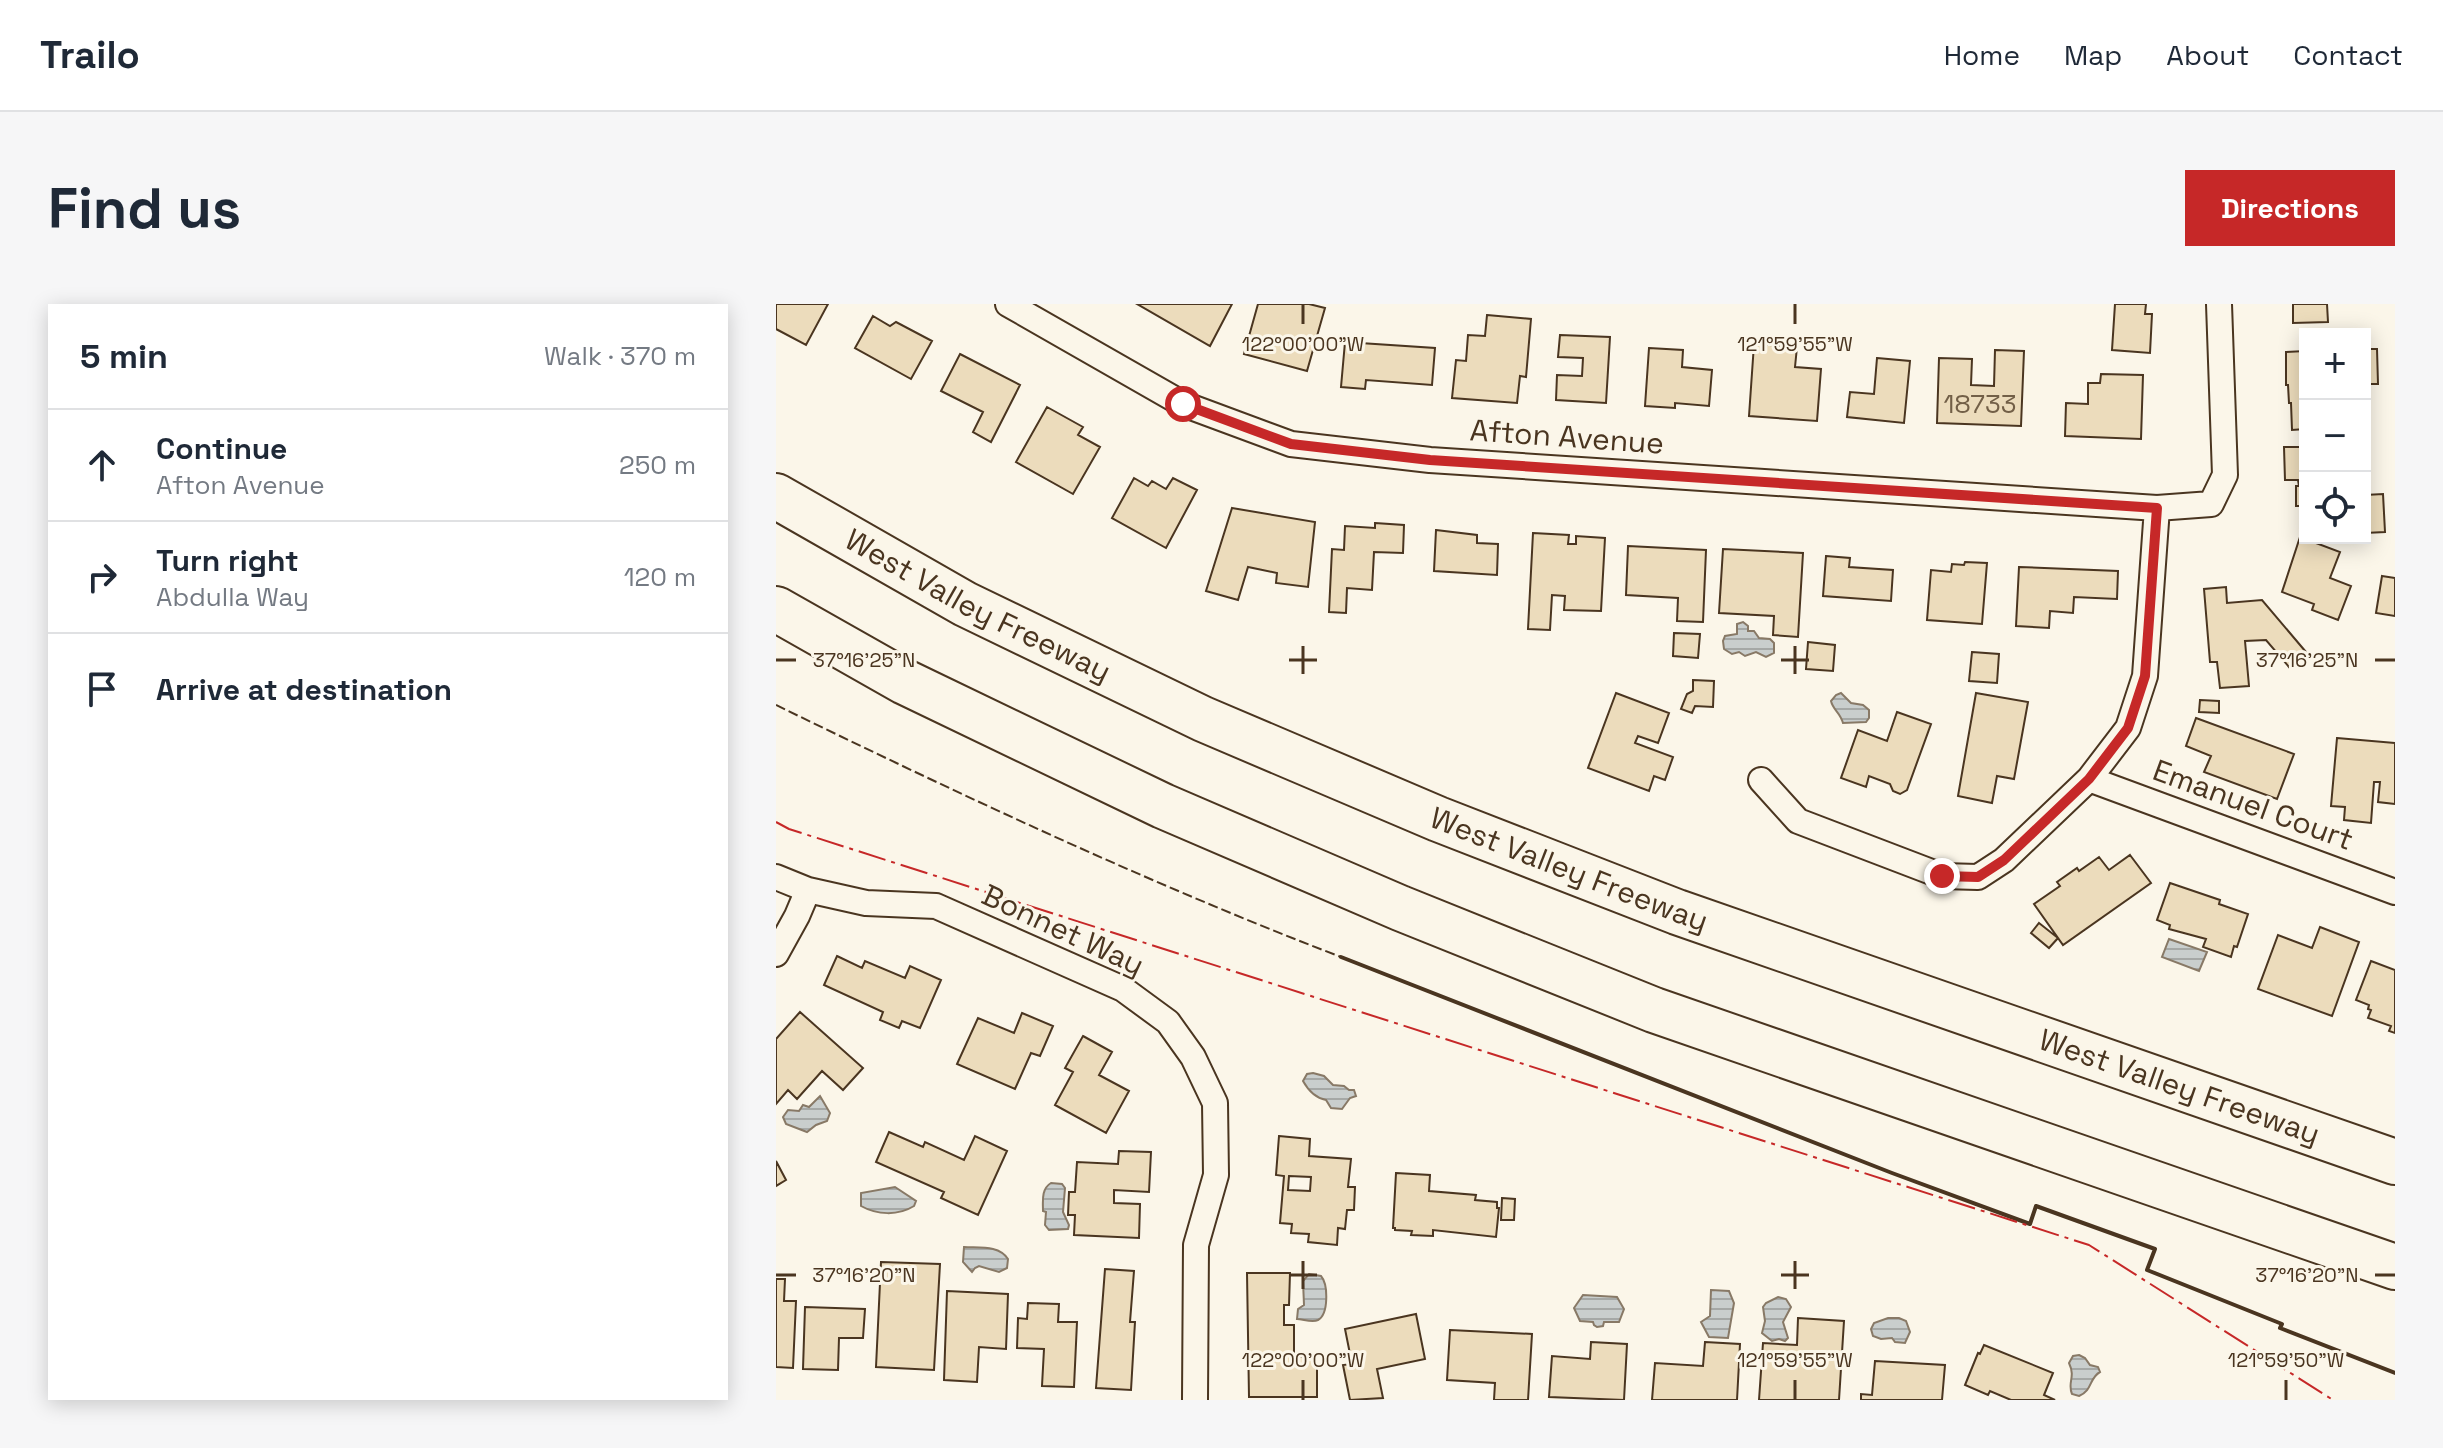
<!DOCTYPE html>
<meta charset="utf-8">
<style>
body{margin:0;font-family:"Space Grotesk",sans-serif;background:#f6f6f7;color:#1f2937}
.controls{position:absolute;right:24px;top:24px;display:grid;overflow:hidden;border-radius:0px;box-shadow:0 4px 20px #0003}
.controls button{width:72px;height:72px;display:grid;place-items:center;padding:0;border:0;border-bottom:2px solid #e0e1e3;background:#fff;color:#1f2937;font:40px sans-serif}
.stop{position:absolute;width:24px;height:24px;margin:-18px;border:6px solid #c62828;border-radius:50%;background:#fff}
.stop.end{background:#c62828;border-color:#fff;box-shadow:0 2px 8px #0008}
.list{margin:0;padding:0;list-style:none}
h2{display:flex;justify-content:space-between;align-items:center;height:104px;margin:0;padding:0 32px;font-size:34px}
h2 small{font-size:26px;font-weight:400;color:#747a83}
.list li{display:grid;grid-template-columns:52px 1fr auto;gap:24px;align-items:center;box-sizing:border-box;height:112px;padding:0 32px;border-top:2px solid #e0e1e3}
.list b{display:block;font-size:30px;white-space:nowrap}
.list p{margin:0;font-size:26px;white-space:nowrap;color:#747a83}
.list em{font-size:26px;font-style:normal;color:#747a83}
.icon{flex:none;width:44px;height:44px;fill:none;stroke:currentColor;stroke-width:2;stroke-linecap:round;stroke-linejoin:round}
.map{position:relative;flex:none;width:1619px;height:1096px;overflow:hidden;border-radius:0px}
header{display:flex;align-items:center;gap:48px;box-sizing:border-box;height:112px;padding:0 40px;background:#fff;border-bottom:2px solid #e0e1e3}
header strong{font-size:38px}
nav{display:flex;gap:44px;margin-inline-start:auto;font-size:28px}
.intro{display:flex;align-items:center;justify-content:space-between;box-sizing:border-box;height:192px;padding:0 48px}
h1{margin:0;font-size:56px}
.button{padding:20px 36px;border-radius:0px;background:#c62828;color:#fff;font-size:28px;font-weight:700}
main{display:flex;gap:48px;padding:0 48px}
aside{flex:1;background:#fff;border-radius:0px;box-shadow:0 4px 20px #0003}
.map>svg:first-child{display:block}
.water{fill:url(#water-rules);stroke:#887966;stroke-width:2}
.building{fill:#ecdcbc;stroke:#4a3520;stroke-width:2;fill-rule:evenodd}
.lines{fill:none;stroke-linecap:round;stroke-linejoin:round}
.minor-casing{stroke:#4a3520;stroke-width:28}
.motorway-casing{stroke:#4a3520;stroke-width:48}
.minor{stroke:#fbf6e9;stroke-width:24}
.motorway{stroke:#fbf6e9;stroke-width:44}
.fence{stroke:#4a3520;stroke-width:2;stroke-dasharray:10 4;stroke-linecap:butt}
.wall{stroke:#4a3520;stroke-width:4}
.power{stroke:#c62828;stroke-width:2;stroke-dasharray:28 6 4 6;stroke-linecap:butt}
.route{stroke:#c62828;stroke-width:10}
.ticks{fill:none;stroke:#4a3520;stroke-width:3}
.labels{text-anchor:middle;stroke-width:6;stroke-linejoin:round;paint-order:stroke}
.number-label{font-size:26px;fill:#725f47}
.street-label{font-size:30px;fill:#4a3520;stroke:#fbf6e9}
.ticks-label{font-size:20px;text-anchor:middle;fill:#4a3520;stroke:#fbf6e9;stroke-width:6;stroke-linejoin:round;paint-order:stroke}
</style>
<header>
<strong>Trailo</strong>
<nav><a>Home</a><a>Map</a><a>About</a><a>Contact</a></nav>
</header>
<div class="intro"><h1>Find us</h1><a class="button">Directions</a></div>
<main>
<aside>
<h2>5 min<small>Walk · 370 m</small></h2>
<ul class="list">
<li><svg class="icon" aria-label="ahead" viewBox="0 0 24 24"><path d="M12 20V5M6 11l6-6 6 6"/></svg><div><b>Continue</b><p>Afton Avenue</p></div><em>250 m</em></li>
<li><svg class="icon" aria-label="right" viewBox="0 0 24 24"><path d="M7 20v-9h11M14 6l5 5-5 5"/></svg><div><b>Turn right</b><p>Abdulla Way</p></div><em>120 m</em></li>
<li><svg class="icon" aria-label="arrive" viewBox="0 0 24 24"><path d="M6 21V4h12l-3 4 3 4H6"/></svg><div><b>Arrive at destination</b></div></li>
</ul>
</aside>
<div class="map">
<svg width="1619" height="1096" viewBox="0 0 1619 1096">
<defs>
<pattern id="water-rules" width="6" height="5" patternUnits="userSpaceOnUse" patternTransform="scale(2)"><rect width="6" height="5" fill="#c9cecd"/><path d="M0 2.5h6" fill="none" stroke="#a5a8a6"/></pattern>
</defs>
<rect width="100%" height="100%" fill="#fbf6e9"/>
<path class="water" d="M967,318L972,322V327H978L983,334L994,335L998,339V349L990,353L980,348L969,352L963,348L956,350L948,345L947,337L949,332L961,330V320Z
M1065,389L1075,399L1087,401L1093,406V414L1090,418L1067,419C1064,408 1057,406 1055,397L1060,391Z
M1393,635L1431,648L1423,667L1386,653Z
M537,769L548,772L557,781L568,782L573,786H578L580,792L574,794L566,805L555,804L550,796C540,794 532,786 527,777L531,770Z
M44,792L54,809L51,817L40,821L31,828L10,820L7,813L12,806L23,807L27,801L33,803Z
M275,879L286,880L289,884L287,908L293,921L292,925L273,926L269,921L270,908L267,907C267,897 265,885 275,879Z
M119,883L140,897L138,902C122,912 101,911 85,902V889Z
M188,943C204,944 223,941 232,955L231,964L223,968L203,962L199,964L196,968L187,958Z
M533,970L545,972C552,980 553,1010 542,1016C536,1019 527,1015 521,1015L522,1005L528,1001L527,977Z
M935,986L953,987L958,999L952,1034L933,1033L925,1018L934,1012Z
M807,991L841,993L848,1005L843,1018H828L827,1022L821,1023L818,1021L817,1018L804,1017L798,1004Z
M1002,993L1010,995L1015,1003L1007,1018L1012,1034L1009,1037L1003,1035L996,1037L986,1029L989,1017L987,1003L990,999Z
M1112,1014H1123L1130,1017L1134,1028L1129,1039L1119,1038L1116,1034L1105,1035L1097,1032L1095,1025L1098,1019Z
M1303,1051L1309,1054L1314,1061L1322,1063L1324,1068C1313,1074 1317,1086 1303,1092L1296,1090C1291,1078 1300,1074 1293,1059L1297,1052Z"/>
<path class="building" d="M0,0H52L30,41L0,25Z
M361,0H456L434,42Z
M482,0H533L549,4L531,67L468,50Z
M1339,0H1370L1369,10H1376L1374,49L1336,46Z
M1517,0H1551L1552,18L1517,19Z
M711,11L755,15L750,73L744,72L741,99L676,94L680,56L690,57L692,31L709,32Z
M97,12L114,22L120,18L156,37L135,75L79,44Z
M784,31L834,33L830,99L780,96L781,71L806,72L807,54L782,53Z
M569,38L659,44L656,81L590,76L589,85L565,83Z
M978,40L1021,43L1019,63L1045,65L1041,117L973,112Z
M873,44L907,46L906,63L936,66L933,102L899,99V104L869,102Z
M1589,45H1601L1602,80H1589Z
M1219,46L1248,47L1245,122L1161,119L1163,54L1196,55L1195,81L1218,82Z
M1529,47V125L1516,126L1515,99H1513L1512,81H1510V48Z
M184,50L244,81L215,138L197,128L207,108L165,87Z
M1101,54L1134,57L1128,119L1071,113L1074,88L1098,90Z
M1325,70L1367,71L1365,135L1289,132L1290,99L1312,100V79H1324Z
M271,103L307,123L302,131L324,143L297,190L240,158Z
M1508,143H1529V215H1527L1525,209V202H1520V182H1523L1522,176H1509Z
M358,174L372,182L376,177L390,185L397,174L421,186L390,244L336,214Z
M1607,190L1609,228L1589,229V191Z
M456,204L539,218L532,283L500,279L501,269L472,263L462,296L430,287Z
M599,219L628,221L627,249L598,248L596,286L571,284L570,309L553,308L556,245L568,246L569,222L599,224Z
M660,226L701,231V239L722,240L721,271L658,267Z
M757,229L793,231L792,240H800V232L829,234L825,307L788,306L789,292L776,291L774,326L752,325Z
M1524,233L1564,248L1554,274L1575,282L1562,316L1536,306L1538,300L1506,288Z
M852,242L930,246L927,318L901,317L902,294L850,291Z
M947,245L1027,249L1022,333L997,331L998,312L943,309Z
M1050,252L1074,254L1073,263L1117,266L1115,297L1047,292Z
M1189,258L1211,259L1206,320L1151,316L1155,266L1175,268L1176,260L1188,261Z
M1243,263L1342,267L1341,295L1298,293L1297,309L1274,307L1273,324L1240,322Z
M1606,272L1619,274V312L1600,309Z
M1450,283L1451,299L1486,296L1530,348L1513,363L1490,336L1469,337L1473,382L1444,384L1441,358H1434L1428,285Z
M898,329L924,330L922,354L897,352Z
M1032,338L1059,341L1057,367L1030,365Z
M1196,348L1223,350L1221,379L1193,377Z
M917,376L938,377L937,403L919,402L916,409L905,405L911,390L917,387Z
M840,389L893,409L882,439L862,432L859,439L897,453L889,476L878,472L873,487L812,464Z
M1200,389L1252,398L1238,475L1221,472L1216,499L1182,492Z
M1424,396L1443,397V409L1423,408Z
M1121,408L1155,420L1131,486L1124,490L1117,487L1114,480L1093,472L1090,483L1065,474L1082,426L1111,437Z
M1420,414L1518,450L1501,495L1428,468L1435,452L1410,442Z
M1561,434L1619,439V500L1602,498L1604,478H1598L1595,519L1568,516L1569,503L1555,502Z
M1354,551L1375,579L1287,641L1258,600L1284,582L1281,578L1301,564L1303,567L1323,553L1333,566Z
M1394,579L1444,596L1443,600L1472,610L1461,643L1458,642L1455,653L1427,643L1430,635L1393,625L1394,621L1381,616Z
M1263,619L1282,634L1273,644L1255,629Z
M1544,623L1583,638L1556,712L1482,685L1502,631L1536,644Z
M61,652L86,664L89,657L129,674L134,662L165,676L144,724L126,717L123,724L104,716L107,708L48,681Z
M1595,657L1619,666V729L1613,727L1615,722L1592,714L1595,706L1592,705L1593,701L1580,696Z
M24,708L87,764L67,786L46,767L21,795L12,786L0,800V735Z
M246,709L277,722L264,752L255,749L239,785L181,760L202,714L238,729Z
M307,732L336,748L323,771L353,787L330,829L279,801L297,768L289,764Z
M113,828L147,843L149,838L188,856L199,832L231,847L202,911L165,894L168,888L100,858Z
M503,832L534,835L533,852L575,855L572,883H579L578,906H571L569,925L562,924L561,941L532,938L533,930L515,929L516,920L504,919L508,872L500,871ZM513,872L535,873L534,887L512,886Z
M343,847L375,848L373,888L338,886V899L364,900L363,934L298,931L299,911H292L293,888H299L301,858L342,860Z
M0,857L10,876L0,882Z
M620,869L654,871L653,887L700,891L699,896L721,898V904H723L720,933L657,926V932L635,931L636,927L619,926V924H617Z
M726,894L739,895L738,916H725Z
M105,958L164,960L158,1066L100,1063Z
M329,965L358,967L354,1018H359L355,1086L320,1084Z
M471,969H514L513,1001H508V1021H518V1053H541V1093H473Z
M0,975H9L8,997H20L17,1064L0,1063Z
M171,987L232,990L230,1045L203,1043L201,1078L168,1076Z
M252,999L283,1000L282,1018H301L298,1083L266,1082L268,1045L241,1044L242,1014L251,1015Z
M29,1003L89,1005L87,1034H63L62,1066L27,1065Z
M640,1010L649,1055L601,1065L607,1094L574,1096L567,1061L576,1060L569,1025Z
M1022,1014L1068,1017L1063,1096H983L987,1039L1021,1041Z
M674,1026L756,1030L752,1096H718L719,1079L671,1076Z
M815,1038L851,1040L848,1096L773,1093L776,1052L814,1055Z
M929,1038L964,1040L961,1096H876L879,1059L927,1062Z
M1208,1041L1277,1069L1268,1091L1279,1096H1235L1214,1087L1212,1091L1189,1081L1202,1049L1204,1050Z
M1099,1057L1169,1061L1166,1096H1085V1090L1096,1091Z"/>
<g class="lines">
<defs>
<path id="minor" d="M232,0L407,100L515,140L654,156L1381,204L1435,200L1449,171L1443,0
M1313,475L1619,588
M985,476L1022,517L1166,572L1202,573L1228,556L1313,475L1352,424L1369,372L1381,204
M0,573L32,586L90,599L160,602L347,685L392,718L417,753L439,799L440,871L420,941L419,1096
M0,650L21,612L32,586"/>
<g id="motorway">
<path id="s1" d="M0,192L189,300L427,415L662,515L901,608L1619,858"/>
<path d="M0,305L129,378L387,502L624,604L878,706L1619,963"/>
</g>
</defs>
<use href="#minor" class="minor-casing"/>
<use href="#motorway" class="motorway-casing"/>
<use href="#minor" class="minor"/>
<use href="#motorway" class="motorway"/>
<path class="fence" d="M0,401C185,491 372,579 565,653"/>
<path class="wall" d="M565,653L1116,869L1254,920L1260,902L1379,945L1371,966L1506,1020L1504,1024L1619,1069"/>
<path class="power" d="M0,518L13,525L1313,941L1557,1096"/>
</g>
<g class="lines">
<path class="route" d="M407,100L515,140L654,156L1381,204L1369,372L1352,424L1313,475L1228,556L1202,573L1166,572"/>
</g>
<path class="ticks" d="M527,0V20M1019,0V20M527,342V370M1019,342V370M0,356H20M513,356H541M1005,356H1033M1599,356H1619M527,957V985M1019,957V985M0,971H20M513,971H541M1005,971H1033M1599,971H1619M527,1076V1096M1019,1076V1096M1510,1076V1096"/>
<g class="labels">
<g class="number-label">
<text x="1204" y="109">18733</text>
</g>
<g class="street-label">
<text transform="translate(791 133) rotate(4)" y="10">Afton Avenue</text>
<text dy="10" stroke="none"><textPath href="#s1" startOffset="230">West Valley Freeway</textPath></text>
<text transform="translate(1477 501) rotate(20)" y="10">Emanuel Court</text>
<text dy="10" stroke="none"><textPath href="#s1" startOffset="878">West Valley Freeway</textPath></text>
<text transform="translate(287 626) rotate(25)" y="10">Bonnet Way</text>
<text dy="10" stroke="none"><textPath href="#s1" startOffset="1526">West Valley Freeway</textPath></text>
</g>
</g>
<g class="ticks-label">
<text x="527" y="47">122°00'00"W</text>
<text x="1019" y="47">121°59'55"W</text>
<text x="88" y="363">37°16'25"N</text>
<text x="1531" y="363">37°16'25"N</text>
<text x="88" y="978">37°16'20"N</text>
<text x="1531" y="978">37°16'20"N</text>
<text x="527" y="1063">122°00'00"W</text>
<text x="1019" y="1063">121°59'55"W</text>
<text x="1510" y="1063">121°59'50"W</text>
</g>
</svg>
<div class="controls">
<button>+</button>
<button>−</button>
<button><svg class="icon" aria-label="locate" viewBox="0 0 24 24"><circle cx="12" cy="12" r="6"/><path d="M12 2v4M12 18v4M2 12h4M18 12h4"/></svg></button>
</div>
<div class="stop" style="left:407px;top:100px"></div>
<div class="stop end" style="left:1166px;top:572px"></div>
</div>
</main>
